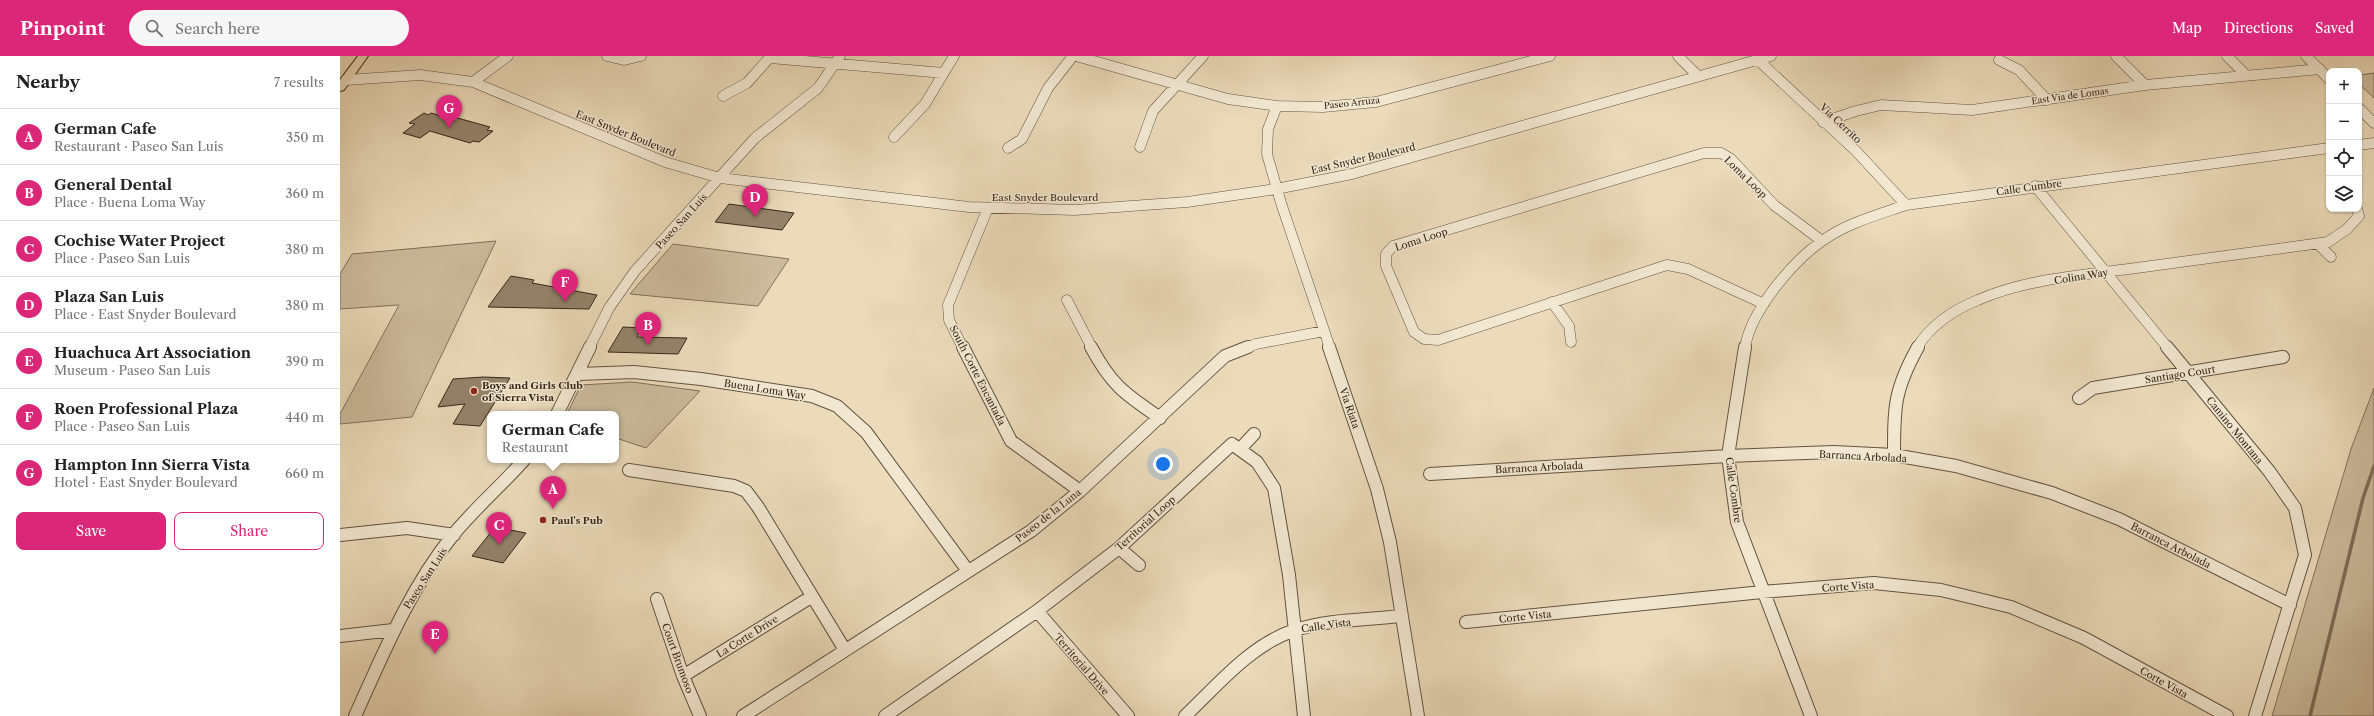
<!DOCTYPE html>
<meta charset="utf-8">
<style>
body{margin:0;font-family:"Libre Caslon Text",serif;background:#f6f6f6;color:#222}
.controls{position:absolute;right:12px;top:12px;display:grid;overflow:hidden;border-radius:8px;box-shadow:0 1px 3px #0004}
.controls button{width:36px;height:36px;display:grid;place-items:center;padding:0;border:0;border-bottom:1px solid #e0e0e0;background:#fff;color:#222;font:20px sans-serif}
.you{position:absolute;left:823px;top:408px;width:14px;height:14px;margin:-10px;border:3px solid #fff;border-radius:50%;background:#1a73e8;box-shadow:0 0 0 6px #1a73e833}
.badge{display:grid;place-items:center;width:26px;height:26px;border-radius:50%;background:#db2777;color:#fff;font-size:13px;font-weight:700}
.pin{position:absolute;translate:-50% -33px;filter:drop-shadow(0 1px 2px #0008)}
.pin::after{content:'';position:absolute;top:21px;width:14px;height:12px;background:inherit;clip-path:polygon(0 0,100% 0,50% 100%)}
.popup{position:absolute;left:147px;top:355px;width:132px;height:52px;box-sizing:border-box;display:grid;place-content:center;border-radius:8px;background:#fff;filter:drop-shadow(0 1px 3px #0005);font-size:13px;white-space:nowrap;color:#767676}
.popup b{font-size:15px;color:#222}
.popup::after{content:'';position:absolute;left:50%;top:100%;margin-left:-8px;border:8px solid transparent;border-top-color:#fff}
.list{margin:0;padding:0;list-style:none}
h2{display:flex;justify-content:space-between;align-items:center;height:52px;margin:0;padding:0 16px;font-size:17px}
h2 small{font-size:13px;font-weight:400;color:#767676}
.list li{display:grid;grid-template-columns:26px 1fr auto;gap:12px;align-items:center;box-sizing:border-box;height:56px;padding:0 16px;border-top:1px solid #e0e0e0}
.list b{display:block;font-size:15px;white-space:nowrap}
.list p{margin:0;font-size:13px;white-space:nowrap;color:#767676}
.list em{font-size:13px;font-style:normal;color:#767676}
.actions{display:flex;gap:8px;padding:12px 16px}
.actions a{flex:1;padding:9px 0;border:1px solid #db2777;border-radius:8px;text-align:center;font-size:14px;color:#db2777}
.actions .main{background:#db2777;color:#fff}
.icon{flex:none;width:22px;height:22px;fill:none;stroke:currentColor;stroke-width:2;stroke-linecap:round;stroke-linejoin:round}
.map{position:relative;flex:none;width:2034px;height:660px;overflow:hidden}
header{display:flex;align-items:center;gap:24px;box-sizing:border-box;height:56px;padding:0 20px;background:#db2777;color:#fff}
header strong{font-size:19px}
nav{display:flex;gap:22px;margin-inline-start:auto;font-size:14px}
.search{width:280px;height:36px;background:#f6f6f6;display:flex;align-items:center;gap:10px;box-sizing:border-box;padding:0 14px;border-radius:22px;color:#767676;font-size:15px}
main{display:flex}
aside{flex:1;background:#fff}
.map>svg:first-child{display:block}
.green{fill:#ccbc9e;stroke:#80715b}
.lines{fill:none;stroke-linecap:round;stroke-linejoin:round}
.stream{stroke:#7d6d58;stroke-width:3.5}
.building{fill:#94846c;stroke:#352618}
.minor-far1-casing{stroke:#625340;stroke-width:11}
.minor-casing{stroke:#625340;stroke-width:14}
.major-casing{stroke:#352618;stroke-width:2}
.minor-far1{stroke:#f2e8d2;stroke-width:10}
.minor{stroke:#f2e8d2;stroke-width:12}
.major{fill:#ebdbba;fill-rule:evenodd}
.poi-dot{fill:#8f2418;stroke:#f2e8d2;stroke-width:1.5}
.labels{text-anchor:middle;stroke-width:3;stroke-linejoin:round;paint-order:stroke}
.far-street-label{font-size:9px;fill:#352618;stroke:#f2e8d2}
.street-label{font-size:10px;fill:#352618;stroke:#f2e8d2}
.poi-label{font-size:10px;font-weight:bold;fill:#352618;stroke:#f2e8d2;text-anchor:start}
</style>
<header>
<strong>Pinpoint</strong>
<div class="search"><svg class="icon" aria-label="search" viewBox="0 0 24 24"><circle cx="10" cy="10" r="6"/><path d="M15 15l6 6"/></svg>Search here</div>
<nav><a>Map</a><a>Directions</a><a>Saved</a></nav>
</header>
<main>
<aside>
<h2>Nearby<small>7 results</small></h2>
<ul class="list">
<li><span class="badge">A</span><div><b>German Cafe</b><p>Restaurant · Paseo San Luis</p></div><em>350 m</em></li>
<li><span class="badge">B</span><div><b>General Dental</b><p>Place · Buena Loma Way</p></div><em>360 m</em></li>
<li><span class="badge">C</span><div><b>Cochise Water Project</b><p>Place · Paseo San Luis</p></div><em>380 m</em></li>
<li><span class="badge">D</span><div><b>Plaza San Luis</b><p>Place · East Snyder Boulevard</p></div><em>380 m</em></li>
<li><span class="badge">E</span><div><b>Huachuca Art Association</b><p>Museum · Paseo San Luis</p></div><em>390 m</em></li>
<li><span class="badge">F</span><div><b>Roen Professional Plaza</b><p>Place · Paseo San Luis</p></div><em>440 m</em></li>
<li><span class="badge">G</span><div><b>Hampton Inn Sierra Vista</b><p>Hotel · East Snyder Boulevard</p></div><em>660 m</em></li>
</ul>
<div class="actions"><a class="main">Save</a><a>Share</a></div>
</aside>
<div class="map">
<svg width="2034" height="660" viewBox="0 0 2034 660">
<rect width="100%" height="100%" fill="#ebdbba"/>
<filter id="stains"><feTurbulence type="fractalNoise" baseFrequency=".005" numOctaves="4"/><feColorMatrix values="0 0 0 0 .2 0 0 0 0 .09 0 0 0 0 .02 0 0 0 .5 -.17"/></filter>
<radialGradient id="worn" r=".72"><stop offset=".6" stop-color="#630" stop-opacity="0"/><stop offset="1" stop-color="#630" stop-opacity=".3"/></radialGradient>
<path class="green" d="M2034,17V42L2019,28V19Z
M156,185L72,361L0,368V358L59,249L0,253V218L12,198Z
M333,188L449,203L418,250L290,238Z
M292,326L360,335L306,392L276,382V358H227L241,329Z
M2034,332V660H1932L2011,393Z"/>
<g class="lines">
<path class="stream" d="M1970,660L2023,442L2034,410"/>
</g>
<path class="building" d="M84,57L88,59L91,57L112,63L114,61L150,71L147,74L153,75L139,86L133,85L130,87L90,75L80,82L63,77L75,68L69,67Z
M389,148L454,157L442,174L375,166Z
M171,220L194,224L192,227L257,239L249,253L148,251Z
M283,271L302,272L297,281L347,282L338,298L268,296Z
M143,321L170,322L140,370L113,368L125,348L98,351L113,323Z
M155,471L186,477L163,507L132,500Z"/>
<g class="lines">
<defs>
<path id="minor-far1" d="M267,0L284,4L301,0
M736,0L888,43L937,50L983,51L1036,46L1210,0
M1338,0L1358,20
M1776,0L1805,29
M1887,0L1905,18
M1966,0L1989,23
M430,2L604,17
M1418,4L1516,95L1566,149
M1659,4L1679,14L1707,44
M6,24L80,19L133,26L325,106L380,122L629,151L735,154L847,146L936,133L1012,118L1431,0
M133,26L168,0
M383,40L407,27L431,0
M937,50L928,73L927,98L941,147L990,292
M2019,52L2034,67
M1483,66L1516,55L1541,49L1632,54L1805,29L1980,13
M554,81L585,48L614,0
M2019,89L2034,87
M800,91L813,55L863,0
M668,92L682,83L708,32L733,0
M1695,130L1828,292
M1978,188L1991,201
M727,244L752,292
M1212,246L1229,270L1231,286
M1424,248L1348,213L1327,209L1098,284L1084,283L1074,276L1046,210V198L1053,190L1364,97H1381L1391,103L1434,149L1482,185
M249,292L269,252L295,215L415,82L478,32L500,0
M623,292L609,264L608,249L648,152
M906,292L916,288L984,275
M1405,292C1410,256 1452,206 1482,185C1507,167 1537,159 1566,149L1989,92
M1577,292C1589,270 1615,253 1638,244C1684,224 1739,219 1789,213C1855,204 1922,195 1988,186L2007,173L2019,160L2017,153"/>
<path id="minor" d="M623,291L671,385L740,435
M751,291C772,330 785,338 820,362
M989,291L1037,433L1050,486L1078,660
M1405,291L1388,400L1397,466L1471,660
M1827,291L1929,415L1955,452L1965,499L1915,660
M238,318L294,316L361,323L472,340L497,350L526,376L628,515
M1739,342L1753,332L1943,301
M217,358L250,291
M900,393L914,378
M1554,399C1554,351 1554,334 1578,291
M289,414L394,430L406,435L418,451L505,594
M1090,418L1388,400L1494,396L1554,399L1616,410L1712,437L1779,463L1950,549
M0,479L67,472L114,479
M779,492L799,509
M317,543L343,620L360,660
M697,555L788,660
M1126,566L1422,536L1534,527L1601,534L1671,551L1744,582L1887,660
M0,580L53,574
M343,620L471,541
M15,660C43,598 70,532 113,479C135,452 161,430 184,404
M403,660L691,475L740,435L885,300L908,291
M545,660L697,555L779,492L892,388L917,406L934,432L949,519L964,660
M845,660C878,629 910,589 955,574C989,563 1026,564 1061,560"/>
<path id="major" d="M18,0H28L4,34L0,35V24Z"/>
</defs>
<use href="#minor-far1" class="minor-far1-casing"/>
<use href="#minor" class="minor-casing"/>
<use href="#major" class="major-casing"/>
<use href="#minor-far1" class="minor-far1"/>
<use href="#minor" class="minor"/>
<use href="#major" class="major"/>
</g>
<g class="poi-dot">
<circle cx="134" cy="335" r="4"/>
<circle cx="203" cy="464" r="4"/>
</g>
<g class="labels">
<g class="far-street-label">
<text transform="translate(1730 40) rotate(-8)" y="3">East Via de Lomas</text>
<text transform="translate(1012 47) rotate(-6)" y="3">Paseo Arruza</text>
</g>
<g class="street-label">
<text transform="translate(1501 67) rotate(43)" y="4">Via Cerrito</text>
<text transform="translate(286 77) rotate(22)" y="4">East Snyder Boulevard</text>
<text transform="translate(1023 102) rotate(-13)" y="4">East Snyder Boulevard</text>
<text transform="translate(1406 121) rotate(44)" y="4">Loma Loop</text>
<text transform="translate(1689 131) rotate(-8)" y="4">Calle Cumbre</text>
<text x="705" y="145">East Snyder Boulevard</text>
<text transform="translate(341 165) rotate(-48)" y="4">Paseo San Luis</text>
<text transform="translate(1081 183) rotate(-18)" y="4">Loma Loop</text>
<text transform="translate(1741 220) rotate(-9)" y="4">Colina Way</text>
<text transform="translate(1840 318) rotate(-9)" y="4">Santiago Court</text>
<text transform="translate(638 319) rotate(63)" y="4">South Corte Encantada</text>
<text transform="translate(425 333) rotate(9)" y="4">Buena Loma Way</text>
<text transform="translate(1010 352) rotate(71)" y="4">Via Riata</text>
<text transform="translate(1895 374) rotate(51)" y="4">Camino Montana</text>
<text transform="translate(1523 400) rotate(3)" y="4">Barranca Arbolada</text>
<text transform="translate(1199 411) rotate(-3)" y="4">Barranca Arbolada</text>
<text transform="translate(1394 434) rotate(82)" y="4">Calle Combre</text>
<text transform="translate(708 459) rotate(-38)" y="4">Paseo de la Luna</text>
<text transform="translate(805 467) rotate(-42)" y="4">Territorial Loop</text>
<text transform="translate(1831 489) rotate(27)" y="4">Barranca Arbolada</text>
<text transform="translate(85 522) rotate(-57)" y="4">Paseo San Luis</text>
<text transform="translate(1508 530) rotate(-4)" y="4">Corte Vista</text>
<text transform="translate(1185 560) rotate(-6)" y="4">Corte Vista</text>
<text transform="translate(986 569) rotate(-8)" y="4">Calle Vista</text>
<text transform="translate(407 580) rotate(-32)" y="4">La Corte Drive</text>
<text transform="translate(338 602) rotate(70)" y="4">Court Brumoso</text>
<text transform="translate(742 608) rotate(49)" y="4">Territorial Drive</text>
<text transform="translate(1824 626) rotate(29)" y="4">Corte Vista</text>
</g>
<g class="poi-label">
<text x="142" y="333">Boys and Girls Club<tspan x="142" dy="12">of Sierra Vista</tspan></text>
<text x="211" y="468">Paul's Pub</text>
</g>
</g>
<rect width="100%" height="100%" filter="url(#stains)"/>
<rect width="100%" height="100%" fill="url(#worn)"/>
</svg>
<div class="controls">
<button>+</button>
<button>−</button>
<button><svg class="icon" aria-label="locate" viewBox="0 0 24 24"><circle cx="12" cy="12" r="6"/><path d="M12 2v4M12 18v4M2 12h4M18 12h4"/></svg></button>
<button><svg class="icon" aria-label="layers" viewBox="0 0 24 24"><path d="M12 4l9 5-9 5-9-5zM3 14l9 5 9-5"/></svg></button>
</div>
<div class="you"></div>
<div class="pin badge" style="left:213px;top:453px">A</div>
<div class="popup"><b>German Cafe</b>Restaurant</div>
<div class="pin badge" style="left:308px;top:289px">B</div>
<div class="pin badge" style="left:159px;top:489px">C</div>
<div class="pin badge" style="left:415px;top:161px">D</div>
<div class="pin badge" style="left:95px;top:598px">E</div>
<div class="pin badge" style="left:225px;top:246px">F</div>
<div class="pin badge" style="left:109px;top:72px">G</div>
</div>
</main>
